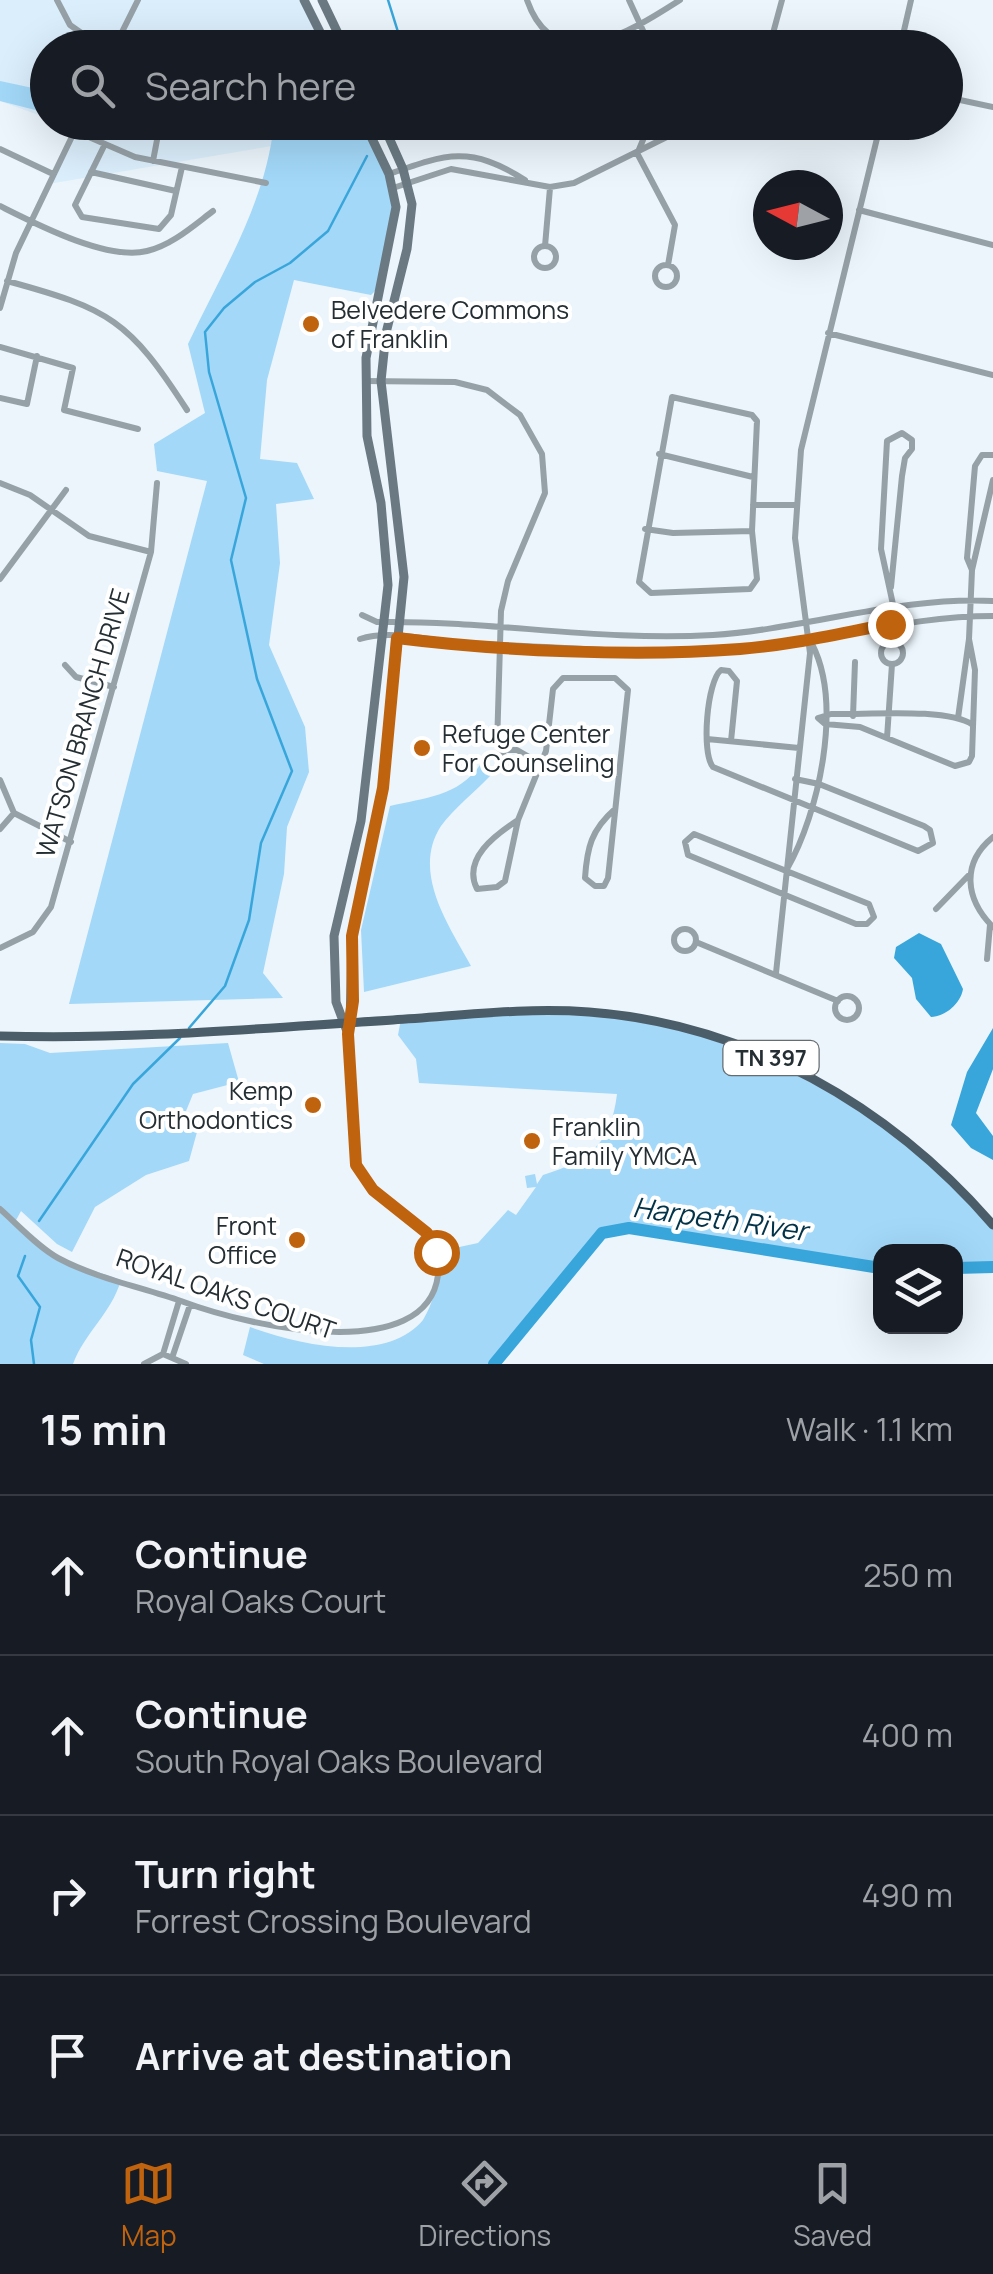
<!DOCTYPE html>
<meta charset="utf-8">
<style>
body{margin:0;font-family:Manrope,sans-serif;background:#20242c;color:#f1f3f6}
.controls{position:absolute;right:30px;bottom:30px;display:grid;overflow:hidden;border-radius:20px;box-shadow:0 10px 40px #0002}
.controls button{width:90px;height:90px;display:grid;place-items:center;padding:0;border:0;border-bottom:2px solid #363941;background:#171b24;color:#f1f3f6;font:50px sans-serif}
.compass{position:absolute;left:753px;top:170px;width:90px;height:90px;border-radius:50%;background:#171b24;box-shadow:0 10px 40px #0002;rotate:277deg}
.stop{position:absolute;width:30px;height:30px;margin:-22px;border:8px solid #bf630e;border-radius:50%;background:#fff}
.stop.end{background:#bf630e;border-color:#fff;box-shadow:0 2px 10px #0008}
.list{margin:0;padding:0;list-style:none}
h2{display:flex;justify-content:space-between;align-items:center;height:130px;margin:0;padding:0 40px;font-size:42px}
h2 small{font-size:32px;font-weight:400;color:#9ea1a6}
.list li{display:grid;grid-template-columns:65px 1fr auto;gap:30px;align-items:center;box-sizing:border-box;height:160px;padding:0 40px;border-top:2px solid #363941}
.list b{display:block;font-size:38px;white-space:nowrap}
.list p{margin:0;font-size:32px;white-space:nowrap;color:#9ea1a6}
.list em{font-size:32px;font-style:normal;color:#9ea1a6}
.icon{flex:none;width:55px;height:55px;fill:none;stroke:currentColor;stroke-width:2;stroke-linecap:round;stroke-linejoin:round}
.map{position:relative;flex:none;width:993px;height:1364px;overflow:hidden}
.search{position:absolute;background:#171b24;box-shadow:0 10px 40px #0002;left:30px;right:30px;top:30px;height:110px;display:flex;align-items:center;gap:25px;box-sizing:border-box;padding:0 35px;border-radius:55px;color:#9ea1a6;font-size:38px}
.sheet{height:770px;background:#171b24}
nav{display:flex;justify-content:space-around;align-items:center;box-sizing:border-box;height:140px;border-top:2px solid #363941;background:#171b24;font-size:28px;color:#9ea1a6}
nav a{display:grid;justify-items:center;gap:5px}
nav .on{color:#bf630e}
.map>svg:first-child{display:block}
.built{fill:#dbeefb}
.green{fill:#a3d8f8}
.water{fill:#39a6db}
.lines{fill:none;stroke-linecap:round;stroke-linejoin:round}
.stream{stroke:#39a6db;stroke-width:2.5}
.river{stroke:#39a6db;stroke-width:12}
.street{stroke:#96a1a7;stroke-width:6}
.secondary{stroke:#6a7982;stroke-width:9}
.primary{stroke:#4b5d68;stroke-width:9}
.route{stroke:#bf630e;stroke-width:12}
.poi-dot{fill:#bf630e;stroke:#fff;stroke-width:4}
.labels{text-anchor:middle;stroke-width:8;stroke-linejoin:round;paint-order:stroke}
.shield{fill:#fff;stroke:#666d70;stroke-width:2.5}
.shield-label{font-size:22px;font-weight:bold;fill:#242e33}
.poi-label{font-size:25px;fill:#242e33;stroke:#fff;text-anchor:start}
.street-label{font-size:25px;fill:#242e33;stroke:#fff}
.water-label{font-size:28px;font-style:italic;fill:#033349;stroke:#fff}
</style>
<div class="map">
<svg width="993" height="1364" viewBox="0 0 993 1364">
<rect width="100%" height="100%" fill="#ebf5fb"/>
<path class="built" d="M0,0H304L316,23L308,47L48,48L47,118L0,101Z
M59,123H274L272,146L48,184L74,128Z"/>
<path class="green" d="M0,81L47,91V113L0,101Z
M274,123H364C401,199 396,204 380,286L371,295L294,280L267,380L260,459L297,463L314,499L276,504L280,563L269,645L305,727L309,772L287,827L284,874L263,973L283,998L69,1004L207,481L157,471L154,444L205,413L188,344C222,272 266,203 274,123Z
M480,765L491,775C476,791 454,808 441,826C411,872 449,926 471,966L364,992L361,930L390,806C424,798 459,796 480,765Z
M543,1010L657,1022L781,1062L913,1145L993,1225V1267L956,1268V1252H880V1268H872L629,1228L602,1233L494,1364H264L243,1355L250,1327C302,1346 386,1364 423,1320C436,1298 439,1277 436,1252L478,1243L508,1210L516,1215L536,1187L527,1188L525,1176L535,1174L537,1184L543,1175C589,1161 611,1144 617,1094L419,1083L416,1059L398,1035L401,1019Z
M0,1043L25,1044L50,1053L228,1043L239,1082L193,1094L186,1111L197,1132L189,1161L146,1175L95,1207L72,1252L57,1244L21,1211L15,1222L57,1258L121,1280C111,1314 85,1332 73,1364H0Z"/>
<path class="water" d="M919,933L941,944L963,989C961,1003 945,1017 931,1017L916,999L912,978L894,958L896,947Z
M993,1028V1069L976,1113L993,1136V1160L971,1148L951,1125L967,1072Z"/>
<g class="lines">
<path class="stream" d="M388,0L403,48
M401,134L419,122
M189,1028L225,986L249,920L261,843L292,771L257,679L231,560L246,498L209,372L205,332L224,308L255,282L290,263L328,231L367,156
M39,1221L133,1084L180,1038
M25,1256L18,1276L40,1307L31,1340L34,1364"/>
<path class="river" d="M956,1268L993,1267
M494,1364L602,1233L629,1228L880,1268"/>
<path class="street" d="M57,0L70,25L103,48
M527,0C555,80 630,32 680,0
M629,0L651,48
M114,48L138,0
M769,48L782,0
M900,48L911,0
M946,97L993,107
M75,131L135,157L266,183
M105,144L75,205L82,217L159,229L171,215L182,167
M0,149L53,174
M638,152L645,135L671,122
M637,153L675,225L668,265
M153,161L157,140
M91,172L176,191
M389,174C446,154 470,145 525,180
M393,188L451,169L550,187L574,183L697,122
M0,206C36,224 107,261 147,251C172,245 193,226 213,211
M859,210L993,245
M534 257a11 11 0 1 1 22 0a11 11 0 1 1-22 0Z
M545,246L550,188
M655 276a11 11 0 1 1 22 0a11 11 0 1 1-22 0Z
M7,281C110,309 129,320 187,410
M0,308L16,253L79,122
M828,333L993,375
M0,347L73,368L64,410L138,429
M365,381L455,382L487,390L520,415L542,454L545,493L508,581L501,611L497,746L506,758L529,766L538,762L619,773
M672,397L752,415L757,421L752,531L757,579L750,589L651,593L639,582Z
M0,398L27,404L37,356
M659,454L753,477
M993,455H982L975,466L967,558L972,570L993,480
M0,483L30,495L89,536L151,552
M753,505H794
M645,529L673,533L752,531
M0,579L66,490
M891,587L902,476L905,458L912,449V440L902,433L887,441L881,549L897,623
M362,615L377,622C489,620 601,642 713,635C806,629 899,596 993,601
M360,639C393,628 438,643 474,644C563,646 653,657 742,649C827,642 907,616 993,616
M969,639L972,570
M881 653a11 11 0 1 1 22 0a11 11 0 1 1-22 0Z
M65,665L76,677L114,687
M853,716L855,662
M958,718L969,639L975,670L972,756L969,762L955,766L860,727L825,724L818,718L831,714C865,715 947,707 973,725
M887,738L892,664
M707,739L799,748
M731,741L737,681L729,671L721,670C707,681 701,753 713,767L918,851L933,843L930,830L924,826L819,784L795,779
M502,750H517L538,762
M0,780L14,813L71,842
M518,820C495,835 462,859 477,889L497,887L505,881L518,820L546,751L553,689L563,678H615L628,690L608,878L604,886H595L585,878C587,848 591,830 615,809
M0,829L14,813
M694,834L869,904L874,917L867,924H856L688,855L685,842Z
M993,837C961,863 965,899 993,927
M787,869C819,813 843,704 812,644
M936,909L968,876
M674 940a11 11 0 1 1 22 0a11 11 0 1 1-22 0Z
M696,942L838,1001
M0,948L33,932L51,907L151,552L157,483
M987,959L990,925
M776,973L810,653L795,538L801,450L881,122
M835 1008a12 12 0 1 1 24 0a12 12 0 1 1-24 0Z
M0,1209C18,1225 38,1247 58,1258C95,1278 141,1287 181,1301C255,1329 427,1364 438,1275C443,1220 379,1212 359,1171C348,1150 350,1063 348,1034
M163,1354L179,1301
M173,1355L190,1305
M144,1364L163,1354L186,1364"/>
<path class="secondary" d="M304,0L328,48
M322,0L345,48
M350,1027L352,936L383,787L404,577L381,381L386,333L407,249L412,204L403,169L382,122
M348,1034L336,1002L334,936L361,821L388,585L381,503L367,436L366,358L396,207L389,174L364,122"/>
<path class="primary" d="M0,1036C131,1040 263,1028 393,1020C459,1016 523,1007 589,1012C748,1024 890,1106 993,1225"/>
</g>
<g class="lines">
<path class="route" d="M436,1252L427,1233L373,1190L356,1165L348,1034L353,1001L352,936L383,788L397,638C500,651 636,657 740,649C791,645 841,633 890,624"/>
</g>
<g class="poi-dot">
<circle cx="311" cy="324" r="10"/>
<circle cx="422" cy="748" r="10"/>
<circle cx="313" cy="1105" r="10"/>
<circle cx="532" cy="1141" r="10"/>
<circle cx="297" cy="1240" r="10"/>
</g>
<g class="labels">
<rect class="shield" x="723.5" y="1041" width="95" height="34" rx="8"/>
<g class="shield-label">
<text x="771" y="1066">TN 397</text>
</g>
<g class="poi-label">
<text x="331" y="319">Belvedere Commons<tspan x="331" dy="29">of Franklin</tspan></text>
<text x="442" y="743">Refuge Center<tspan x="442" dy="29">For Counseling</tspan></text>
<text x="293" y="1100" text-anchor="end">Kemp<tspan x="293" dy="29">Orthodontics</tspan></text>
<text x="552" y="1136">Franklin<tspan x="552" dy="29">Family YMCA</tspan></text>
<text x="277" y="1235" text-anchor="end">Front<tspan x="277" dy="29">Office</tspan></text>
</g>
<g class="street-label">
<text transform="translate(83 723) rotate(-74)" y="9">WATSON BRANCH DRIVE</text>
<text transform="translate(226 1294) rotate(19)" y="9">ROYAL OAKS COURT</text>
</g>
<g class="water-label">
<text transform="translate(720 1219) rotate(8)" y="10">Harpeth River</text>
</g>
</g>
</svg>
<div class="controls">
<button><svg class="icon" aria-label="layers" viewBox="0 0 24 24"><path d="M12 4l9 5-9 5-9-5zM3 14l9 5 9-5"/></svg></button>
</div>
<svg class="compass" viewBox="-18 -18 36 36"><path d="M0-13l5 13h-10z" fill="#e53935"/><path d="M0 13l5-13h-10z" fill="#9ea1a6"/></svg>
<div class="stop" style="left:436px;top:1252px"></div>
<div class="stop end" style="left:890px;top:624px"></div>
<div class="search"><svg class="icon" aria-label="search" viewBox="0 0 24 24"><circle cx="10" cy="10" r="6"/><path d="M15 15l6 6"/></svg>Search here</div>
</div>
<section class="sheet">
<h2>15 min<small>Walk · 1.1 km</small></h2>
<ul class="list">
<li><svg class="icon" aria-label="ahead" viewBox="0 0 24 24"><path d="M12 20V5M6 11l6-6 6 6"/></svg><div><b>Continue</b><p>Royal Oaks Court</p></div><em>250 m</em></li>
<li><svg class="icon" aria-label="ahead" viewBox="0 0 24 24"><path d="M12 20V5M6 11l6-6 6 6"/></svg><div><b>Continue</b><p>South Royal Oaks Boulevard</p></div><em>400 m</em></li>
<li><svg class="icon" aria-label="right" viewBox="0 0 24 24"><path d="M7 20v-9h11M14 6l5 5-5 5"/></svg><div><b>Turn right</b><p>Forrest Crossing Boulevard</p></div><em>490 m</em></li>
<li><svg class="icon" aria-label="arrive" viewBox="0 0 24 24"><path d="M6 21V4h12l-3 4 3 4H6"/></svg><div><b>Arrive at destination</b></div></li>
</ul>
</section>
<nav>
<a class="on"><svg class="icon" aria-label="map" viewBox="0 0 24 24"><path d="M3 6l6-2 6 2 6-2v14l-6 2-6-2-6 2zM9 4v14M15 6v14"/></svg>Map</a>
<a><svg class="icon" aria-label="directions" viewBox="0 0 24 24"><path d="M12 3l9 9-9 9-9-9zM9 14v-3h6M13 9l2 2-2 2"/></svg>Directions</a>
<a><svg class="icon" aria-label="saved" viewBox="0 0 24 24"><path d="M7 4h10v16l-5-4-5 4z"/></svg>Saved</a>
</nav>
